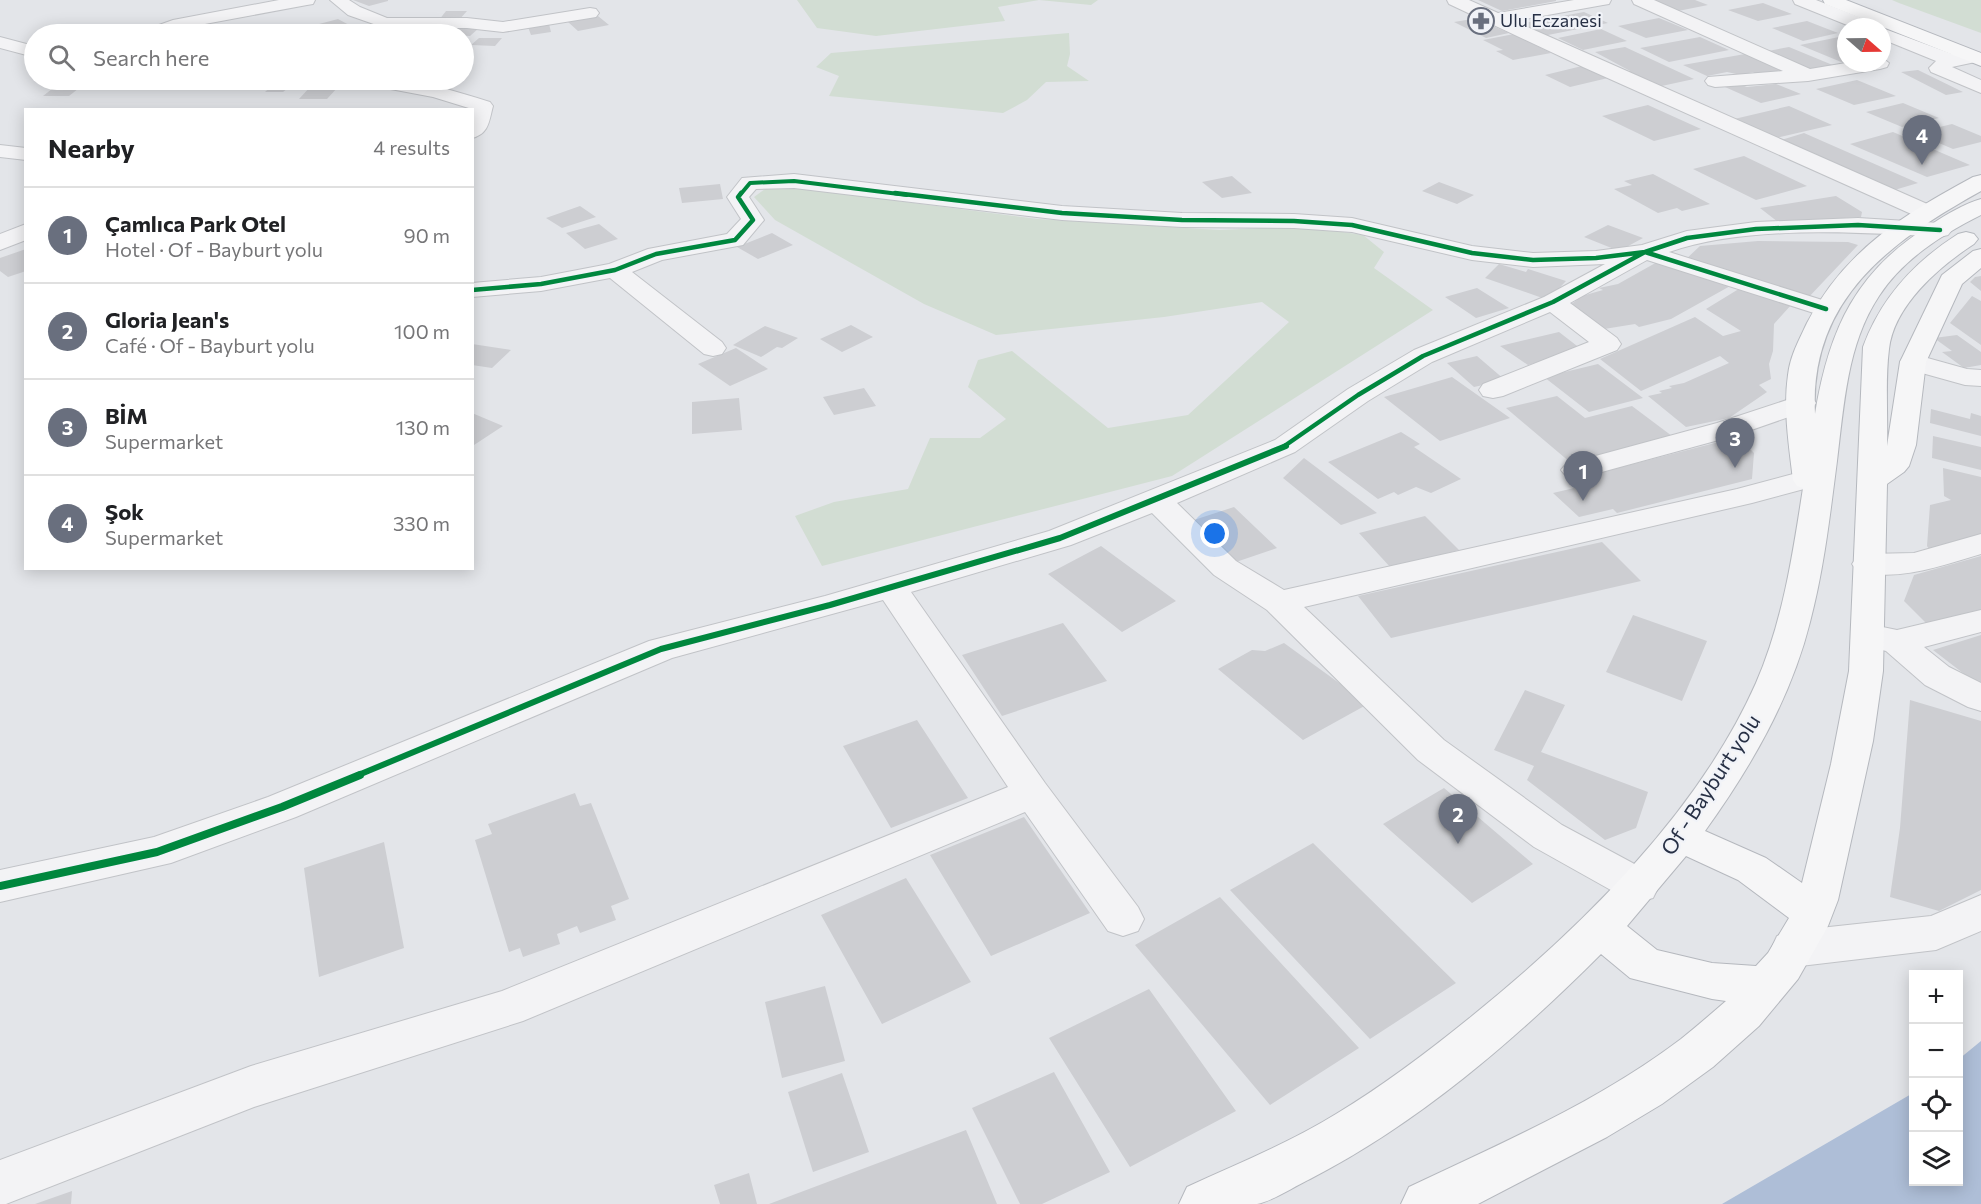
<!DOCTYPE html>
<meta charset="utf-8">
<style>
body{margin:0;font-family:Commissioner,sans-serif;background:#f6f6f6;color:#202124}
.controls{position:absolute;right:18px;bottom:18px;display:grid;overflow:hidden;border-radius:0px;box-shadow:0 3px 15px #0003}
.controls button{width:54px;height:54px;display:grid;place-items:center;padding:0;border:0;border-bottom:2px solid #e0e0e0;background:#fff;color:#202124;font:30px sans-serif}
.compass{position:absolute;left:1837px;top:18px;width:54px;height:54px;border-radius:50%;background:#fff;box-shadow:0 3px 15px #0003;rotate:110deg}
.you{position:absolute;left:1215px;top:534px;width:21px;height:21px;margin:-15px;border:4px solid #fff;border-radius:50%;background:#1a73e8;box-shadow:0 0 0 9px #1a73e833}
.badge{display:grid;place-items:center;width:39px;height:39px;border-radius:50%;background:#696f7e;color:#fff;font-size:20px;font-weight:700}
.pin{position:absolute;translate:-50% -50px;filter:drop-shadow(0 2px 3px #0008)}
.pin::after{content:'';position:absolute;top:32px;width:21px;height:18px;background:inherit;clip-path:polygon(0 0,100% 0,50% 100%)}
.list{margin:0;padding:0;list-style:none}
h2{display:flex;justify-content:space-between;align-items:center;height:78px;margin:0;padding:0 24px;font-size:26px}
h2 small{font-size:20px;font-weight:400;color:#757577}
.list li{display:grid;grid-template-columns:39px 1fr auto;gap:18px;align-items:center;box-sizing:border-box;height:96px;padding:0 24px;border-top:2px solid #e0e0e0}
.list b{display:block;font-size:22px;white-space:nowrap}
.list p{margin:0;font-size:20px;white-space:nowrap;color:#757577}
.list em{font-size:20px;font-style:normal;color:#757577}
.icon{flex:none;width:33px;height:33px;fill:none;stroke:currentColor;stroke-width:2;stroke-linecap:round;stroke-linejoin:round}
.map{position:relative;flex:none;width:1981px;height:1204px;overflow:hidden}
.search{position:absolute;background:#fff;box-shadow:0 3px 15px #0003;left:24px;top:24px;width:450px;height:66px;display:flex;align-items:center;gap:15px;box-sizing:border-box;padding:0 21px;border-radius:33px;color:#757577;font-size:22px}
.panel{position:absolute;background:#fff;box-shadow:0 3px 15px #0003;left:24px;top:108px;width:450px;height:462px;border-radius:0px}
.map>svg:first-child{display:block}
.green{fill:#d2ddd3}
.water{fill:#aebed7}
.building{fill:#cdced2}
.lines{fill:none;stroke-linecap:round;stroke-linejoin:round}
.minor-casing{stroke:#c1c3c7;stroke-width:2}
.highway-casing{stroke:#b5b8be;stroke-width:2}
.minor{fill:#f3f3f5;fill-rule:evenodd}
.highway{fill:#f6f6f7;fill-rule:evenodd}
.cycleway-far3-casing{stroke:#f1f3f8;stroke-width:6}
.cycleway-far2-casing{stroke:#f1f3f8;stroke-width:8}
.cycleway-far1-casing{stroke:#f1f3f8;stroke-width:10}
.cycleway-casing{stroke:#f1f3f8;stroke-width:11}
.cycleway-far3{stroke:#00873e;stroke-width:4}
.cycleway-far2{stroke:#00873e;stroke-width:4.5}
.cycleway-far1{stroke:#00873e;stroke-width:6}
.cycleway{stroke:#00873e;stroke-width:8}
.labels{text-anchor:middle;stroke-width:4.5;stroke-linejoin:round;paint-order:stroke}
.far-poi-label{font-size:18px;fill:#273045;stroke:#f1f3f8;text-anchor:start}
.street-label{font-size:21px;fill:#273045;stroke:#f1f3f8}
</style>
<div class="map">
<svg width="1981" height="1204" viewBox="0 0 1981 1204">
<rect width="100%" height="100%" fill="#e3e5e9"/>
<path class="green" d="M797,0H1098L1091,5L1039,0L998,7L1005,21L876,36L817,28Z
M1892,0H1981V33L1899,3Z
M1069,33L1070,54L1067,66L1089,81L1046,82L1027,100L1003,113L829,96L839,76L816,67L831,53Z
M768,187L805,189L1038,219L1220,230L1303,226L1363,235L1384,252L1374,268L1433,310L1172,476L822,566L795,516L834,502L908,489L930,438H980L1006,419L968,387L978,360L1012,351L1108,428L1188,415L1289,322L1262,302L1164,317L996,335L924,304L775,220L754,197Z"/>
<path class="water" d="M1981,1041V1204H1722L1913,1093L1914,1182H1958L1959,1059Z"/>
<path class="building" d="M353,0H388V1L369,6Z
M1478,0H1556V1L1502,11Z
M1644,0H1695L1708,5L1673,12Z
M1763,3L1792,14L1758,21L1728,10Z
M446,11H467L459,20H439Z
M1584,12L1608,23L1543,36L1519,24Z
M598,16L609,25L578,31L568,22Z
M1478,18L1495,27L1509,33L1486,38L1454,22Z
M1659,18L1688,30L1646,38L1618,26Z
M338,19L351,26L319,34L304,28Z
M1807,21L1838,33L1803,41L1772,28Z
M549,24L551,32L531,35L528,27Z
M452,27L479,28L470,36L443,34Z
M1601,29L1627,41L1583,50L1558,38Z
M1514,34L1551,53L1513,60L1496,51L1503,50L1483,40Z
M1700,37L1729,50L1669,62L1640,48Z
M1839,37L1846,39V64L1800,45Z
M479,38H502L495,46L471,45Z
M1625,47L1694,79L1657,87L1626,72L1630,71L1595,52Z
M1789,47L1835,66L1808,71L1763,52Z
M1745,54L1782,70L1758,75L1753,72L1741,75L1727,72L1707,76L1683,65Z
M1582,66L1608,78L1570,87L1545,75Z
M1918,70L1963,92L1946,95L1901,72Z
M1857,80L1896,96L1854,105L1816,89Z
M274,84L292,85L283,92H265Z
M1739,84L1747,87L1776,84L1801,94L1761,103L1725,87Z
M57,85H83L69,96H43Z
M310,87H338L327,99H299Z
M1903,103L1939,118L1902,127L1866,112Z
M1648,105L1701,129L1654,141L1602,116Z
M1789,106L1832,125L1771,139L1730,120Z
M1952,124L1981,136V142L1953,149L1915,133Z
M1893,132L1970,165L1927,177L1850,144Z
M1804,133L1918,183L1891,191L1778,141Z
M1744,156L1807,186L1756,200L1693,169Z
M1653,174L1710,204L1682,211L1677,208L1658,213L1614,189L1632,185L1624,181Z
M1232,176L1252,193L1222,198L1202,182Z
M1439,182L1474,195L1457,204L1422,191Z
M720,184L723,199L682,203L679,188Z
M1836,196L1862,212L1861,217L1778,222L1760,208Z
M580,206L596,217L562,228L546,218Z
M599,224L618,239L585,249L566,233Z
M1608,225L1643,238L1619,251L1584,237Z
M772,233L793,245L758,259L737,247Z
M1758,241L1848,242L1858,245L1807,299L1684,261L1700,246Z
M26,249V271L8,277L0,271V258Z
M1659,261L1732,285L1671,319L1639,327L1635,324L1598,330L1569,306L1582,296L1603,290L1599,288L1618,284Z
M1499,264L1526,272L1528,269L1566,281L1548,300L1485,278Z
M1981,276V291L1970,282L1975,277Z
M1742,287L1792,304L1774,324L1773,351L1769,364L1771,379L1759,385L1767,392L1729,418L1686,427L1648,396L1662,393L1659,391L1672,388L1669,386L1684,383L1729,363L1720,356L1641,391L1600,359L1695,317L1723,336L1741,331L1706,309Z
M1477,288L1509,308L1476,318L1445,297Z
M1972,296L1981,301V345L1950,323Z
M851,325L873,337L842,352L820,339Z
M765,326L798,338L782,348L777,347L761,357L733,345Z
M1559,332L1581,349L1528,365L1500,346Z
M1957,335L1981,352V365L1964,368L1942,352L1952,351L1934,338Z
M472,344L511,350L492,368L472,365Z
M736,348L768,369L730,386L698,364Z
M1477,356L1505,380L1474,387L1447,363Z
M1598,364L1643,398L1589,412L1544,377Z
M1452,377L1510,418L1440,441L1384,397Z
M864,388L876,406L834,415L823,397Z
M1557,396L1585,418L1632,406L1672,436L1571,463L1506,408Z
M739,398L742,430L692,434V402Z
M1931,409L1970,419L1971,413L1981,416V436L1930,423Z
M472,413L503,426L474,445Z
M1401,432L1420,444L1414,447L1461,479L1431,493L1416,487L1398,495L1394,492L1378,499L1328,462Z
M1933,436L1981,447V470L1932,458Z
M1738,437L1754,453L1752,479L1617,513L1613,509L1579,517L1553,493L1587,485L1579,478Z
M1304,458L1377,513L1341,525L1283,478Z
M1943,468L1981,477V536L1930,551L1927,546L1930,505L1951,500L1944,496Z
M1234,507L1277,548L1236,562L1194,520Z
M1425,516L1459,550L1391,568L1359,533Z
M1602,542L1641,581L1391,638L1358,596Z
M1101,546L1176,601L1122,632L1048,574Z
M1981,556V611L1929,626L1904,601L1914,575Z
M1633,615L1707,641L1682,701L1606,672Z
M1063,623L1107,681L1002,716L962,655Z
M1981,635V687L1933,650Z
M1284,643L1368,704L1303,740L1218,669L1252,650L1265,651Z
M1525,690L1565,705L1541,752L1648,792L1636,828L1605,840L1527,780L1534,766L1494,750Z
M1910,700L1981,721V890L1939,911L1890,897L1900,828Z
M917,720L968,798L891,828L843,746Z
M1444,788L1533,864L1472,903L1383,824Z
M575,793L580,806L591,803L629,899L611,906L616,920L580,933L577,926L557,934L560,944L523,957L520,948L509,952L475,840L492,834L488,824Z
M1024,817L1090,913L991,956L930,855Z
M384,842L404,948L319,977L304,868Z
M1313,843L1456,983L1370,1039L1230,890Z
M906,878L971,982L882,1024L821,915Z
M1220,897L1359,1048L1270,1105L1135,945Z
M825,986L845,1061L782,1078L765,1002Z
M1149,989L1236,1111L1130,1167L1049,1038Z
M1054,1072L1110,1172L1042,1204H1020L972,1108Z
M842,1073L869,1152L813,1172L788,1092Z
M966,1130L997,1204H769Z
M749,1173L757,1204H720L714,1185Z
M72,1191L71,1204H35Z"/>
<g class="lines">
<defs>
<path id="minor" d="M279,0H315L313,4L307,5L178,29L165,34H142L145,30L173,20Z
M330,0H349L360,7L387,18H467L503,22L590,8L596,9L599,13L596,17L590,18L503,32L467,28H385L348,15Z
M1447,0H1469L1498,13L1574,0H1611L1609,4L1603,5L1514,21L1934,207L1937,212L1934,217L1926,219L1918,217L1583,67L1449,4Z
M1632,0H1654L1810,69L1846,63H1882V58L1889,63L1887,67L1880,69L1808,81L1715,87L1708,85L1705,81L1708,77L1783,71L1634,4Z
M1793,0H1816L1874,23L1877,27H1852L1795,4Z
M1882,28L1952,54L1973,51L1980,53V61L1952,67L1981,80V93L1931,72L1929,68L1936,61L1882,39Z
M0,37L34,46V57L0,48Z
M361,80C405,75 448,89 490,102L493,106C489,121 489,134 472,138V109L433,97L364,84Z
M0,145L26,148V160L0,157Z
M794,174L1062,206L1182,213L1294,214L1352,218L1472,246L1533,253L1596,251L1642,245L1687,231L1756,222L1858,218L1940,223L1948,225L1952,230L1948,235L1940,237C1858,232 1747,225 1669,252L1835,304L1839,309L1835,314L1826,317L1817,314L1647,260L1570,303L1617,338L1621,344L1617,350L1503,396L1493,398L1483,396L1479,390L1483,384L1589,342L1550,312L1432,362L1368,401L1295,452L1177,503L1236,561L1284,590L1737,489L1808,470L1819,473L1823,479L1819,485L1752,503L1304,607L1444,740L1562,825L1653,874L1659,886L1653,898L1639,902L1625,898L1534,847L1418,760L1267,610L1214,575L1152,513L1071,545L911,592L1045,783L1138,907L1144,919L1138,931L1123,936L1108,931L1025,812L523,1021L254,1107L6,1204H0V1160L251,1066L502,991L1008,787L883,600L672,658L296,817L171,863L0,902V870L154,837L268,797L649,641L825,596L1049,531L1275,440L1348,389L1414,350L1544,297L1605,264L1533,267L1472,260L1352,232L1294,228L1182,227L1062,220L794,188L756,189L749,197L764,220L743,245L662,260L632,272L722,342L726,348L722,354L713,356L704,354L610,278L541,291L472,297V283L541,277L609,264L648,249L727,234L741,219L727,197L742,178Z
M26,224V240L0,250V234Z
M1913,354L1967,369L1981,370V386L1965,385L1904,368L1900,362L1904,356Z
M1802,395L1812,397L1816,403L1812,409L1737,435L1576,479L1566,476L1561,470L1566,464L1717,423Z
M1981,534V554C1941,566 1898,582 1857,571L1852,564L1857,557L1868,554L1914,553Z
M1981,610V632L1924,647L1949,667L1981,683V711L1968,707L1925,685L1886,651L1856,643L1851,635L1856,627L1868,624L1897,630Z
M1981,895V931L1936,950L1792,967L1777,962L1771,949L1777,936L1792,931L1931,916Z"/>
<path id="highway" d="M1823,0H1846L1981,53V66L1825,4Z
M1981,175V191C1891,241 1809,299 1815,414C1829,329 1856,270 1932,224C1947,214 1964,204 1981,199V215C1943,234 1903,259 1879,296C1847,344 1844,405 1837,461C1830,515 1824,569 1810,622C1791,698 1751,767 1705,831L1766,858L1802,883L1831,764L1849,671L1863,347C1881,298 1914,262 1958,234L1966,232L1974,234L1978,239L1974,244C1940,266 1894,305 1889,349C1885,380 1888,414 1887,446L1900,362L1942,275L1973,251L1981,249V268L1962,284L1926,362L1916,445L1909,466L1904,472L1887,484L1883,671L1873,741L1838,900L1828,926L1798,979L1759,1026L1713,1067L1662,1104L1607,1137L1478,1204H1401L1409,1187C1502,1143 1598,1102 1681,1039C1696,1027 1711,1014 1726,1001L1712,999L1630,978L1601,954C1515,1040 1419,1123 1310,1179C1295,1186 1273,1201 1257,1204C1239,1204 1199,1204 1179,1204L1187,1187C1237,1164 1289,1143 1336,1114C1384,1085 1429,1051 1472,1016C1580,929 1699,812 1756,683C1783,621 1793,553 1803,488L1797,486L1793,480C1789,446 1783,409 1788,375C1790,356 1799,340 1807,323C1845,250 1903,215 1973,177ZM1686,856L1738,880L1789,918L1768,953L1756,966L1712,963L1657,950L1627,926Z"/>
</defs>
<use href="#minor" class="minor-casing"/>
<use href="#highway" class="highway-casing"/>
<use href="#minor" class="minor"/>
<use href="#highway" class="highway"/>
<defs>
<path id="cycleway-far3" d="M740,195L750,183L794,181L907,195"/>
<path id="cycleway-far2" d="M895,193L1062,213L1182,220L1294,221L1352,225L1472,253L1533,260L1596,258L1645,252L1687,238L1756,229L1858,225L1940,230
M472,290L541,284L615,270L656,254L735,240L753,220L738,197L741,193
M1283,447L1358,395L1423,356L1553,302L1645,252L1826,309"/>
<path id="cycleway-far1" d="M356,776L661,649L830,605L1060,538L1286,446"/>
<path id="cycleway" d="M0,886L157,852L282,807L360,775"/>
</defs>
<use href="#cycleway-far3" class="cycleway-far3-casing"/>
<use href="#cycleway-far2" class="cycleway-far2-casing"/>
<use href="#cycleway-far1" class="cycleway-far1-casing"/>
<use href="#cycleway" class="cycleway-casing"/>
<use href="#cycleway-far3" class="cycleway-far3"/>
<use href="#cycleway-far2" class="cycleway-far2"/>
<use href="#cycleway-far1" class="cycleway-far1"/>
<use href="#cycleway" class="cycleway"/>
</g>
<defs>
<symbol id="pharmacy-ring" viewBox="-11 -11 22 22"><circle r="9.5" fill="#f1f3f8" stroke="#696f7e" stroke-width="1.5"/><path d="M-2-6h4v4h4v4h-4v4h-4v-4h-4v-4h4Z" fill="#696f7e"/></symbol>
</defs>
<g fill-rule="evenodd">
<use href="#pharmacy-ring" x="1466" y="6" width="30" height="30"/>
</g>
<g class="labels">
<g class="far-poi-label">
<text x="1500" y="27">Ulu Eczanesi</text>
</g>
<g class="street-label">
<text transform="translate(1711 785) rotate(-57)" y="7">Of - Bayburt yolu</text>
</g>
</g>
</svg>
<div class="controls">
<button>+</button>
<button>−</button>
<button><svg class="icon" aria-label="locate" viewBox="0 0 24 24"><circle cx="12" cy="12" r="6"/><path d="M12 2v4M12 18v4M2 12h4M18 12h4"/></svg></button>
<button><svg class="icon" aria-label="layers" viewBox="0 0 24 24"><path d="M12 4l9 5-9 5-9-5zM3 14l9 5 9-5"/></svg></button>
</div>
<svg class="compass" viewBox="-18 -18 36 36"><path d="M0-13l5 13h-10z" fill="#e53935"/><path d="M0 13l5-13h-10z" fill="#757577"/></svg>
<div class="you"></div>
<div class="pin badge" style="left:1583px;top:501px">1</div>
<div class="pin badge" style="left:1458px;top:844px">2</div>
<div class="pin badge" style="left:1735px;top:468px">3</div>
<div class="pin badge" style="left:1922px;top:165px">4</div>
<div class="search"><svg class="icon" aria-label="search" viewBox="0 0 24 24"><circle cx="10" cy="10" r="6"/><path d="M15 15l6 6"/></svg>Search here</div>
<section class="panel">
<h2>Nearby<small>4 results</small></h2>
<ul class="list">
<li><span class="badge">1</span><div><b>Çamlıca Park Otel</b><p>Hotel · Of - Bayburt yolu</p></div><em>90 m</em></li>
<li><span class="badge">2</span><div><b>Gloria Jean's</b><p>Café · Of - Bayburt yolu</p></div><em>100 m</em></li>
<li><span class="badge">3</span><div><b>BİM</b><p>Supermarket</p></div><em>130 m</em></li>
<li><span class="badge">4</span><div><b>Şok</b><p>Supermarket</p></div><em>330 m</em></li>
</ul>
</section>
</div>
